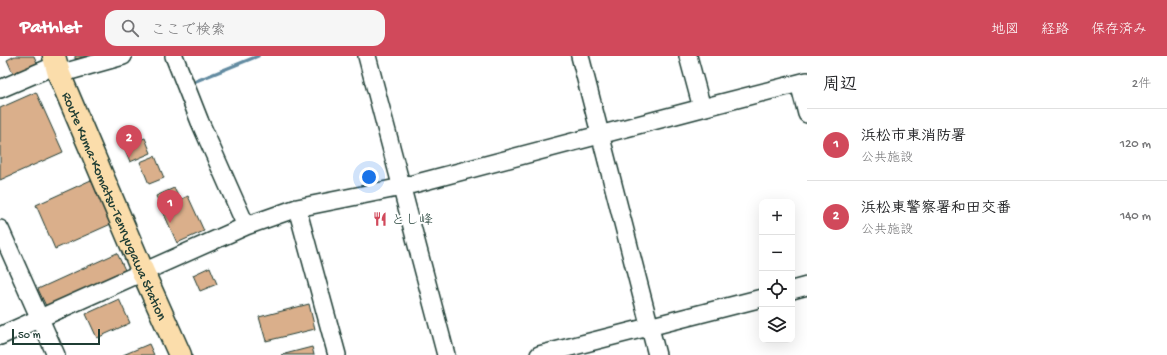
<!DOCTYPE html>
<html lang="ja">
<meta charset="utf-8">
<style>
body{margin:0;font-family:"Gochi Hand","Klee One",sans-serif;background:#f6f6f6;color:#202124}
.controls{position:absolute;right:12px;bottom:12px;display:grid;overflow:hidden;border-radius:8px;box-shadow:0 4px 16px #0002}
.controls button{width:36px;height:36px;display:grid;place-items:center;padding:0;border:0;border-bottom:1px solid #e0e0e0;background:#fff;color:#202124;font:20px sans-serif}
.scale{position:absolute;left:12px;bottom:10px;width:88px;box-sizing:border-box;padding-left:4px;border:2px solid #1f3d34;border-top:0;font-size:11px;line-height:14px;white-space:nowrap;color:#1f3d34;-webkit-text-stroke:3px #fff;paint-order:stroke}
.you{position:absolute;left:369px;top:121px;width:14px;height:14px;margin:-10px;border:3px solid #fff;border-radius:50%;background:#1a73e8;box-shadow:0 0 0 6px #1a73e833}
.badge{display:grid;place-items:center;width:26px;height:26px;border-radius:50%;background:#d1495b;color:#fff;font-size:13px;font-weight:700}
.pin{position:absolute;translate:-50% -33px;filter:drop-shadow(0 1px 2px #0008)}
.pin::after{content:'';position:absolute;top:21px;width:14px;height:12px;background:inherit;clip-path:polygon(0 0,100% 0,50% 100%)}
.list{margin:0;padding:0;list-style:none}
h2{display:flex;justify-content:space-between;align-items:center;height:52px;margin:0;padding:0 16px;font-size:17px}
h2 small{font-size:13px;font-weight:400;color:#757577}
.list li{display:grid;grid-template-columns:26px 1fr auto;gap:12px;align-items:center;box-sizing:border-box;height:72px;padding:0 16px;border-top:1px solid #e0e0e0}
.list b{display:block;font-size:15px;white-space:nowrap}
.list p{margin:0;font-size:13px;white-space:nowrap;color:#757577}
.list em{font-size:13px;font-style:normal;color:#757577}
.icon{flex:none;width:22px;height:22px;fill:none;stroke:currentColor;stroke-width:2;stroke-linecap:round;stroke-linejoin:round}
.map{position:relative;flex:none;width:807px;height:299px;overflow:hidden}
header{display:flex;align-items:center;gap:24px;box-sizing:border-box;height:56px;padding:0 20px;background:#d1495b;color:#fff}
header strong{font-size:19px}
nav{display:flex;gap:22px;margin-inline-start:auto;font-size:14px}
.search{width:280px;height:36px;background:#f6f6f6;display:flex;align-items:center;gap:10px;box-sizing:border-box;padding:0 14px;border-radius:12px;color:#757577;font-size:15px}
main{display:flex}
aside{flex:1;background:#fff}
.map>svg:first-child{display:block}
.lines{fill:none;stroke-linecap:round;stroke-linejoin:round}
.stream{stroke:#628ba1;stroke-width:3.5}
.building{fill:#daaf8b;stroke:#1f3d34}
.minor-casing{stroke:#1f3d34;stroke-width:20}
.major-casing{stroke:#1f3d34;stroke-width:25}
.minor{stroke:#fff;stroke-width:17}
.major{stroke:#fbddab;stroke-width:22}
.labels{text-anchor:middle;stroke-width:4;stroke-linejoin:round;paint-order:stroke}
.street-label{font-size:14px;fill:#1f3d34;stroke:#fff}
.poi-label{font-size:14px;fill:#1f3d34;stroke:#fff;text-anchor:start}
</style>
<header>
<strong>Pathlet</strong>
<div class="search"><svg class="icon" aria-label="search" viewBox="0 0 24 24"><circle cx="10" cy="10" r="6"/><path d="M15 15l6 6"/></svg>ここで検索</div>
<nav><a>地図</a><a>経路</a><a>保存済み</a></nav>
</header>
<main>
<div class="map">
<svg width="807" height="299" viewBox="0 0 807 299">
<rect width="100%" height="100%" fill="#fff"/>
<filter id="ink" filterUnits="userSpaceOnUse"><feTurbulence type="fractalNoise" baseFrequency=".025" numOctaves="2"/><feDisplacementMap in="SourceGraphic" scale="8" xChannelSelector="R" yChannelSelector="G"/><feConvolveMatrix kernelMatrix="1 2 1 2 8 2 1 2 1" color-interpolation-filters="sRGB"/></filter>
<g filter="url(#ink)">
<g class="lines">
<path class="stream" d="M196,25L258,0"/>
</g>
<path class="building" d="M15,0H34L38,9L14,20L7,4Z
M75,0H91L75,3Z
M36,36L63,96L0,124V52Z
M145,82L151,97L130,106L124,90Z
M155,100L164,122L149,128L140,106Z
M91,124L111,168L55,193L36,149Z
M174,132L180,144L188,140L204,175L177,187L156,140Z
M117,197L125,214L46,250L38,233Z
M210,211L217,228L200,235L193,219Z
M119,243L130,267L97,282L86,258Z
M309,248L315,273L266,285L259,261Z
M149,288L154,299H123Z
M312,291L314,299H281Z"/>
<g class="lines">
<defs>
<path id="minor" d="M174,0L200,66L246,170
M367,0L446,299
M580,0L657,299
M59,18L123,0
M799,27L807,58
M0,33L56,9
M702,52L807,25
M297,152L337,299
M0,173L56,299
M792,234L807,230
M0,280L246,170L297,152L402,131L702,52L688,0
M539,299L762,242"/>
<g id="major">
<path id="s1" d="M54,0L59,18L143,216L180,299"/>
</g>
</defs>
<use href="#minor" class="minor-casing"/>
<use href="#major" class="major-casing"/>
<use href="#minor" class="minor"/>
<use href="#major" class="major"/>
</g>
</g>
<defs>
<symbol id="restaurant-bare" viewBox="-9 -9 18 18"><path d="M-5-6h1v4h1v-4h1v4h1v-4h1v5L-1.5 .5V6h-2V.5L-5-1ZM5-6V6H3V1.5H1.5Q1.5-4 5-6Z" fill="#d1495b" stroke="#fff" stroke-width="2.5" paint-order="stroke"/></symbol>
</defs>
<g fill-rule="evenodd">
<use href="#restaurant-bare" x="370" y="153" width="20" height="20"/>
</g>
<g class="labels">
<g class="street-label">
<text dy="5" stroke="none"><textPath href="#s1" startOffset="162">Route Kuma-Komatsu-Tenryugawa Station</textPath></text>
</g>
<g class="poi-label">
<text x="391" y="168">とし峰</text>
</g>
</g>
</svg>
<div class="controls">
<button>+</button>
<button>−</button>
<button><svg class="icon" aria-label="locate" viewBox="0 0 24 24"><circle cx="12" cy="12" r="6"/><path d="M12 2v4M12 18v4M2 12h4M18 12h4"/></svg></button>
<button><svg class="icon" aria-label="layers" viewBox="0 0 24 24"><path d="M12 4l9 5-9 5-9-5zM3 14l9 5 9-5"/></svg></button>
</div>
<div class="scale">50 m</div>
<div class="you"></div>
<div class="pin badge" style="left:170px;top:167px">1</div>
<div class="pin badge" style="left:129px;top:102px">2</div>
</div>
<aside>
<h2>周辺<small>2件</small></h2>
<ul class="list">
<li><span class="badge">1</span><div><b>浜松市東消防署</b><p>公共施設</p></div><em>120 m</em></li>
<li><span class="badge">2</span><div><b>浜松東警察署和田交番</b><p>公共施設</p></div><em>140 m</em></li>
</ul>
</aside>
</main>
